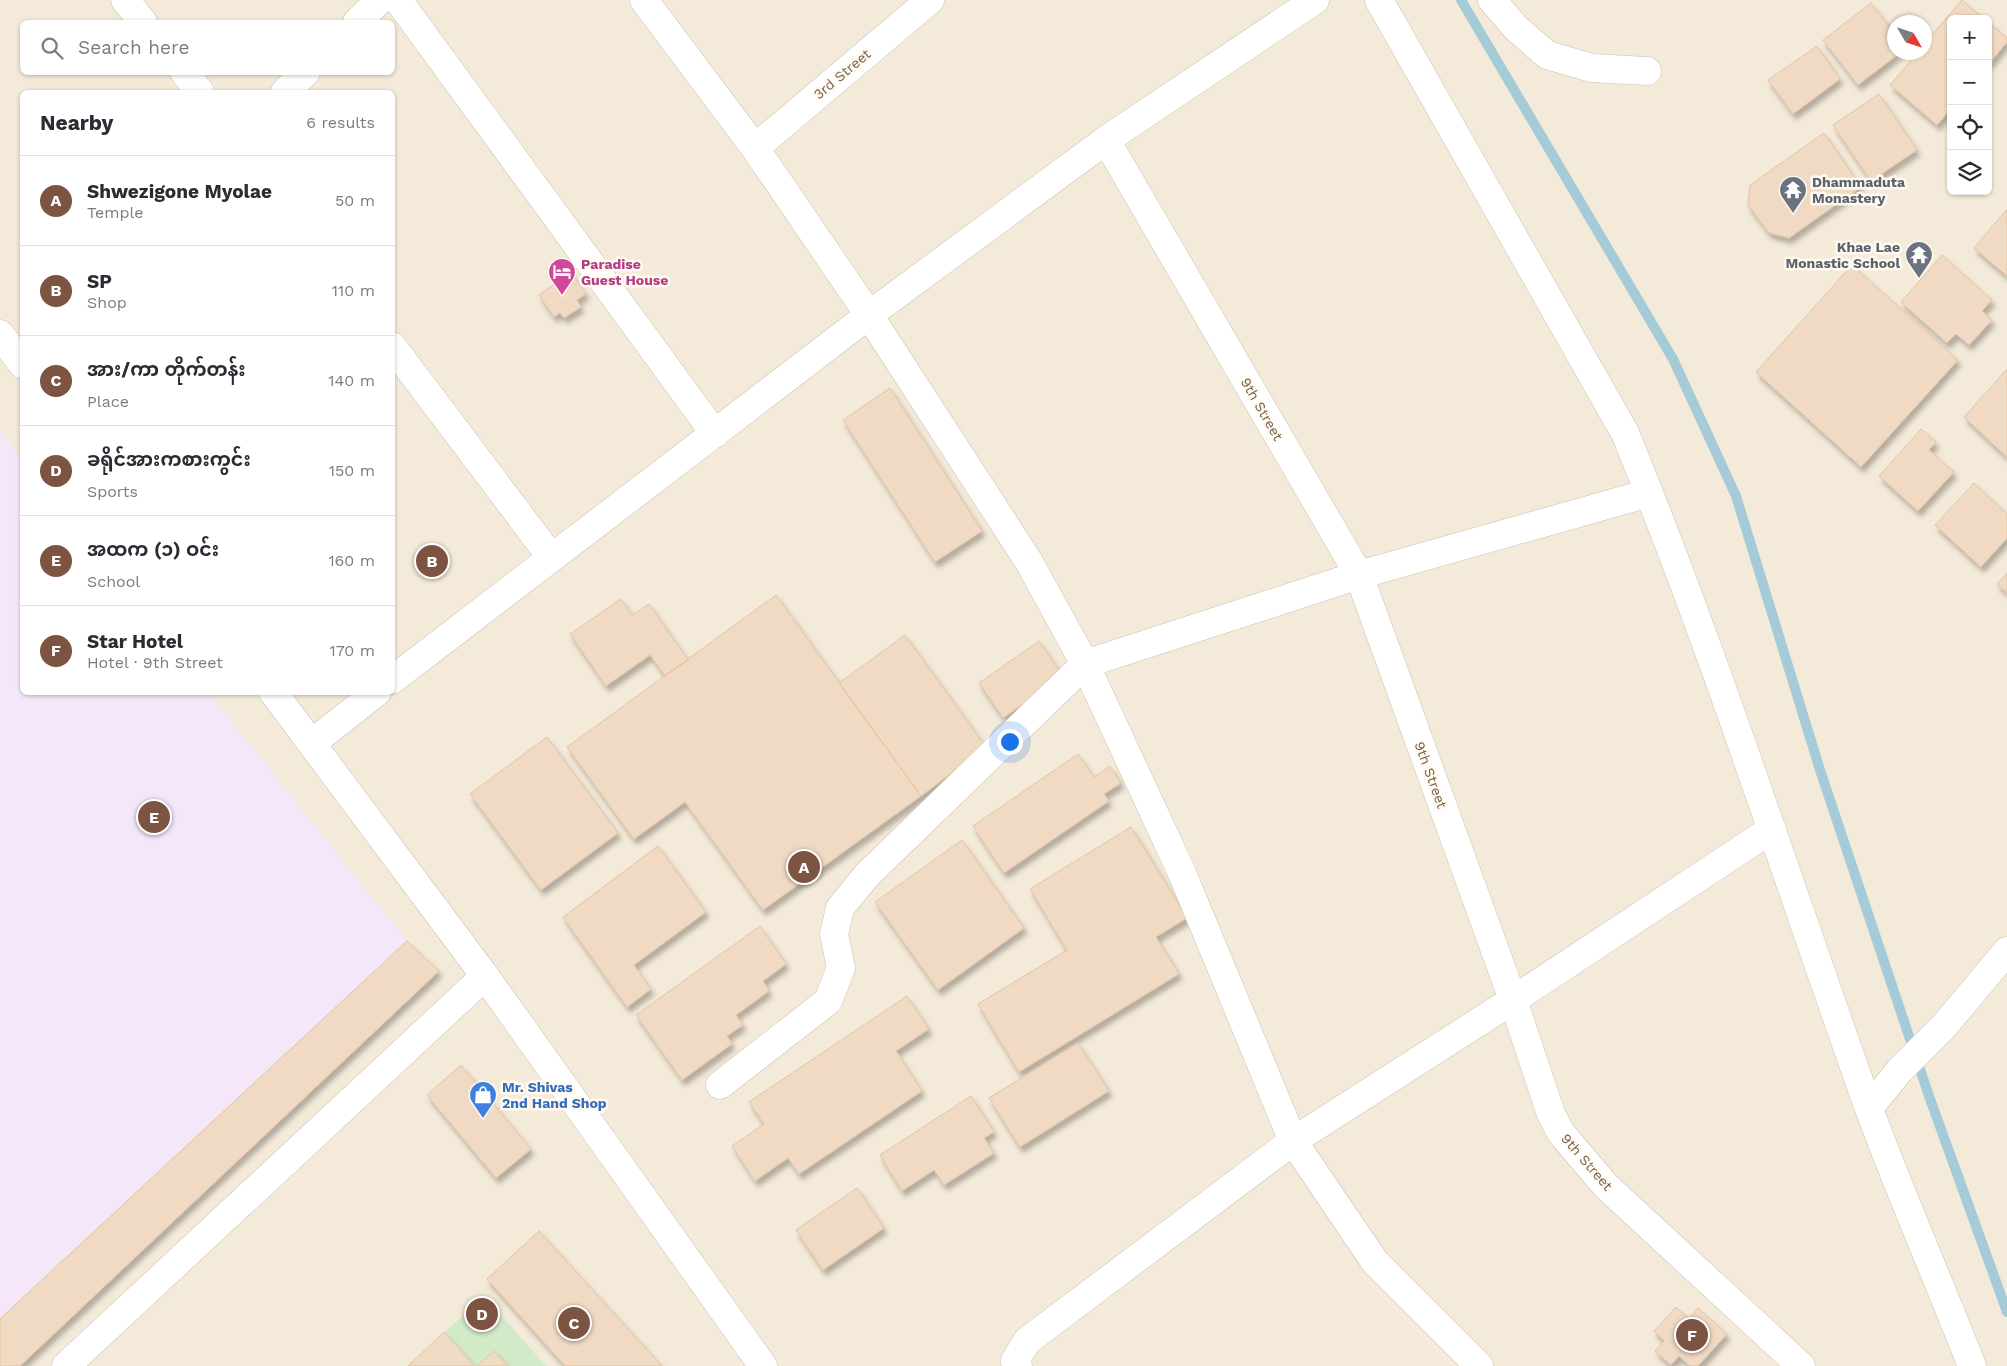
<!DOCTYPE html>
<meta charset="utf-8">
<style>
body{margin:0;font-family:"Work Sans","Noto Sans Myanmar",sans-serif;background:#f2f2f3;color:#2b2b33}
.controls{position:absolute;right:15px;top:15px;display:grid;overflow:hidden;border-radius:8px;box-shadow:0 1px 4px #0004}
.controls button{width:45px;height:45px;display:grid;place-items:center;padding:0;border:0;border-bottom:1px solid #e1e1e2;background:#fff;color:#2b2b33;font:25px sans-serif}
.compass{position:absolute;left:1887px;top:15px;width:45px;height:45px;border-radius:50%;background:#fff;box-shadow:0 1px 4px #0004;rotate:129deg}
.you{position:absolute;left:1009px;top:741px;width:18px;height:18px;margin:-12px;border:4px solid #fff;border-radius:50%;background:#1a73e8;box-shadow:0 0 0 8px #1a73e833}
.badge{display:grid;place-items:center;width:32px;height:32px;border-radius:50%;background:#7d5342;color:#fff;font-size:16px;font-weight:700}
.pin{position:absolute;translate:-50% -50%;border:2px solid #fff;box-shadow:0 1px 5px #0006}
.list{margin:0;padding:0;list-style:none}
h2{display:flex;justify-content:space-between;align-items:center;height:65px;margin:0;padding:0 20px;font-size:21px}
h2 small{font-size:16px;font-weight:400;color:#7c7c81}
.list li{display:grid;grid-template-columns:32px 1fr auto;gap:15px;align-items:center;box-sizing:border-box;height:90px;padding:0 20px;border-top:1px solid #e1e1e2}
.list b{display:block;font-size:19px;white-space:nowrap}
.list p{margin:0;font-size:16px;white-space:nowrap;color:#7c7c81}
.list em{font-size:16px;font-style:normal;color:#7c7c81}
.icon{flex:none;width:28px;height:28px;fill:none;stroke:currentColor;stroke-width:2;stroke-linecap:round;stroke-linejoin:round}
.map{position:relative;flex:none;width:2007px;height:1366px;overflow:hidden}
.search{position:absolute;background:#fff;box-shadow:0 1px 4px #0004;left:20px;top:20px;width:375px;height:55px;display:flex;align-items:center;gap:12px;box-sizing:border-box;padding:0 18px;border-radius:8px;color:#7c7c81;font-size:19px}
.panel{position:absolute;background:#fff;box-shadow:0 1px 4px #0004;left:20px;top:90px;width:375px;height:605px;border-radius:8px}
.map>svg:first-child{display:block}
.residential{fill:#f4ead9;fill-rule:evenodd}
.education{fill:#f4e7f9}
.green{fill:#d3eac9}
.lines{fill:none;stroke-linecap:round;stroke-linejoin:round}
.stream{stroke:#a5cad8;stroke-width:10}
.building{fill:#f1dac3;stroke:#e3c3a4;filter:url(#shadow)}
.minor-casing{stroke:#cec1b0;stroke-width:29}
.minor{stroke:#fff;stroke-width:28}
.labels{text-anchor:middle;stroke-width:5;stroke-linejoin:round;paint-order:stroke}
.street-label{font-size:14px;fill:#77614e;stroke:#fffbf1}
.worship-label{font-size:14px;font-weight:bold;fill:#5b616d;stroke:#fffbf1;text-anchor:start}
.hotel-label{font-size:14px;font-weight:bold;fill:#b23c85;stroke:#fffbf1;text-anchor:start}
.shop-label{font-size:14px;font-weight:bold;fill:#366cbe;stroke:#fffbf1;text-anchor:start}
</style>
<div class="map">
<svg width="2007" height="1366" viewBox="0 0 2007 1366">
<defs>
<filter id="shadow"><feDropShadow dx="3" dy="5.5" stdDeviation="2.5" flood-color="#0004"/></filter>
</defs>
<rect width="100%" height="100%" fill="#fcf7eb"/>
<path class="residential" d="M0,0H2007V1366H0ZM1951,19H1988V191H1951ZM22,22H392V72H22ZM1894,22H1924V52H1894ZM22,92H392V692H22Z"/>
<path class="education" d="M0,430L22,459V692L209,693L407,941L0,1317Z"/>
<path class="green" d="M484,1296L546,1366H408Z"/>
<g class="lines">
<path class="stream" d="M1461,0L1673,359L1736,496L1820,770L1929,1096L2007,1312"/>
</g>
<path class="building" d="M1962,0L1984,19H1951V109L1937,125L1890,85L1918,52H1924V44Z
M1871,3L1894,33V52H1901L1858,85L1823,40Z
M1988,22L2007,38V42L1988,65Z
M1817,46L1840,79L1793,114L1768,80Z
M1879,94L1917,150L1871,181L1833,125Z
M1824,133L1861,187L1789,238L1769,233L1748,205L1750,185Z
M2007,209V276L1974,248Z
M1942,255L1992,300L1982,311L1992,320L1969,345L1956,334L1947,343L1901,302Z
M1852,265L1958,360L1861,467L1756,372Z
M571,272L586,294L577,300L581,307L564,318L560,313L554,317L539,295Z
M2007,369V457L1964,417Z
M890,388L982,531L935,562L843,420Z
M1921,429L1936,442L1929,450L1954,472L1918,511L1879,476Z
M1974,483L2007,514V538L1981,567L1935,525Z
M2007,573V593L1997,584Z
M776,595L921,796L763,910L685,802L634,839L567,747Z
M621,599L632,615L649,604L688,660L665,676L650,655L606,686L570,634Z
M905,635L986,747L921,796L839,683Z
M1039,641L1063,676L1003,718L979,683Z
M547,737L618,833L541,890L470,794Z
M1078,754L1094,777L1110,766L1121,783L1104,794L1109,801L1004,873L973,826Z
M1131,827L1187,918L1156,937L1179,974L1019,1072L978,1004L1067,950L1030,889Z
M962,840L1024,928L938,990L875,902Z
M658,846L706,912L634,965L651,989L627,1007L563,917Z
M760,926L786,964L763,981L769,991L736,1015L743,1025L727,1036L732,1044L682,1080L636,1015Z
M407,941L439,971L20,1366H0V1319Z
M907,996L929,1029L896,1051L922,1091L799,1174L788,1158L755,1181L732,1146L764,1124L749,1102Z
M1078,1043L1109,1091L1020,1147L989,1098Z
M461,1065L531,1149L496,1178L427,1095Z
M971,1096L994,1132L984,1138L994,1153L944,1185L934,1170L902,1191L880,1155Z
M857,1188L884,1228L823,1270L796,1230Z
M539,1231L662,1366H565L487,1279Z
M1676,1307L1689,1319L1698,1308L1727,1334L1698,1366H1690L1679,1356L1671,1365L1655,1351L1664,1341L1654,1331Z
M444,1332L475,1366H408Z
M494,1351L508,1366H477Z"/>
<g class="lines">
<defs>
<path id="minor" d="M125,0L143,22
M398,0L715,434
M644,0L755,148L869,315L1029,562L1085,664L1182,873L1293,1141L1375,1262L1479,1366
M1379,0L1625,433C1715,653 1788,882 1868,1106C1900,1193 1938,1279 1972,1366
M1492,0L1516,28L1547,55L1592,68L1647,71
M357,22L380,0
M184,72L200,92
M285,92L306,72
M1106,140L1359,575L1513,1000L1551,1114L1561,1133L1606,1186L1801,1366
M755,148L930,0
M0,334L22,364
M392,346L551,557
M392,680L869,315L1106,140L1315,0
M273,692L485,976L763,1366
M312,743L377,692
M720,1085L828,1001L841,968L834,934L840,908L867,875L1085,664L1359,575L1649,493
M1869,1108L1900,1070L1945,1025L2007,951
M66,1366L485,976
M1018,1366L1015,1361L1027,1341L1293,1141L1513,1000L1772,829"/>
</defs>
<use href="#minor" class="minor-casing"/>
<use href="#minor" class="minor"/>
</g>
<defs>
<symbol id="temple-pin" viewBox="-11 -11 22 30"><path d="M0 17L-7.5 6A9.5 9.5 0 1 1 7.5 6Z" fill="#6b7280" stroke="#fffbf1"/><path d="M0-6L5-2H3V0L6.5 2.5H4V6H1.5V3h-3V6H-4V2.5H-6.5L-3 0V-2H-5Z" fill="#fff"/></symbol>
<symbol id="hotel-pin" viewBox="-11 -11 22 30"><path d="M0 17L-7.5 6A9.5 9.5 0 1 1 7.5 6Z" fill="#d1479c" stroke="#fffbf1"/><path d="M-6-4.5h1.5V1H6V5H4.5V3h-9V5H-6ZM-4 0a1.8 1.8 0 1 1 3.6 0ZM.5 0V-2.5h3Q6-2.5 6 0Z" fill="#fff"/></symbol>
<symbol id="shop-pin" viewBox="-11 -11 22 30"><path d="M0 17L-7.5 6A9.5 9.5 0 1 1 7.5 6Z" fill="#3f7fe0" stroke="#fffbf1"/><path d="M-5-2.5h2.3a2.7 3.5 0 0 1 5.4 0H5L5.5 6h-11ZM-1.5-2.5h3a1.5 2.3 0 0 0-3 0Z" fill="#fff"/></symbol>
</defs>
<g fill-rule="evenodd">
<use href="#temple-pin" x="1777" y="174" width="32" height="43"/>
<use href="#temple-pin" x="1903" y="239" width="32" height="43"/>
<use href="#hotel-pin" x="546" y="256" width="32" height="43"/>
<use href="#shop-pin" x="467" y="1079" width="32" height="43"/>
</g>
<g class="labels">
<g class="street-label">
<text transform="translate(842 74) rotate(-40)" y="5">3rd Street</text>
<text transform="translate(1262 409) rotate(60)" y="5">9th Street</text>
<text transform="translate(1431 775) rotate(70)" y="5">9th Street</text>
<text transform="translate(1587 1162) rotate(49)" y="5">9th Street</text>
</g>
<g class="worship-label">
<text x="1812" y="187">Dhammaduta<tspan x="1812" dy="16">Monastery</tspan></text>
<text x="1900" y="252" text-anchor="end">Khae Lae<tspan x="1900" dy="16">Monastic School</tspan></text>
</g>
<g class="hotel-label">
<text x="581" y="269">Paradise<tspan x="581" dy="16">Guest House</tspan></text>
</g>
<g class="shop-label">
<text x="502" y="1092">Mr. Shivas<tspan x="502" dy="16">2nd Hand Shop</tspan></text>
</g>
</g>
</svg>
<div class="controls">
<button>+</button>
<button>−</button>
<button><svg class="icon" aria-label="locate" viewBox="0 0 24 24"><circle cx="12" cy="12" r="6"/><path d="M12 2v4M12 18v4M2 12h4M18 12h4"/></svg></button>
<button><svg class="icon" aria-label="layers" viewBox="0 0 24 24"><path d="M12 4l9 5-9 5-9-5zM3 14l9 5 9-5"/></svg></button>
</div>
<svg class="compass" viewBox="-18 -18 36 36"><path d="M0-13l5 13h-10z" fill="#e53935"/><path d="M0 13l5-13h-10z" fill="#7c7c81"/></svg>
<div class="you"></div>
<div class="pin badge" style="left:804px;top:867px">A</div>
<div class="pin badge" style="left:432px;top:561px">B</div>
<div class="pin badge" style="left:574px;top:1323px">C</div>
<div class="pin badge" style="left:482px;top:1314px">D</div>
<div class="pin badge" style="left:154px;top:817px">E</div>
<div class="pin badge" style="left:1692px;top:1335px">F</div>
<div class="search"><svg class="icon" aria-label="search" viewBox="0 0 24 24"><circle cx="10" cy="10" r="6"/><path d="M15 15l6 6"/></svg>Search here</div>
<section class="panel">
<h2>Nearby<small>6 results</small></h2>
<ul class="list">
<li><span class="badge">A</span><div><b>Shwezigone Myolae</b><p>Temple</p></div><em>50 m</em></li>
<li><span class="badge">B</span><div><b>SP</b><p>Shop</p></div><em>110 m</em></li>
<li><span class="badge">C</span><div><b>အား/ကာ တိုက်တန်း</b><p>Place</p></div><em>140 m</em></li>
<li><span class="badge">D</span><div><b>ခရိုင်အားကစားကွင်း</b><p>Sports</p></div><em>150 m</em></li>
<li><span class="badge">E</span><div><b>အထက (၁) ဝင်း</b><p>School</p></div><em>160 m</em></li>
<li><span class="badge">F</span><div><b>Star Hotel</b><p>Hotel · 9th Street</p></div><em>170 m</em></li>
</ul>
</section>
</div>
